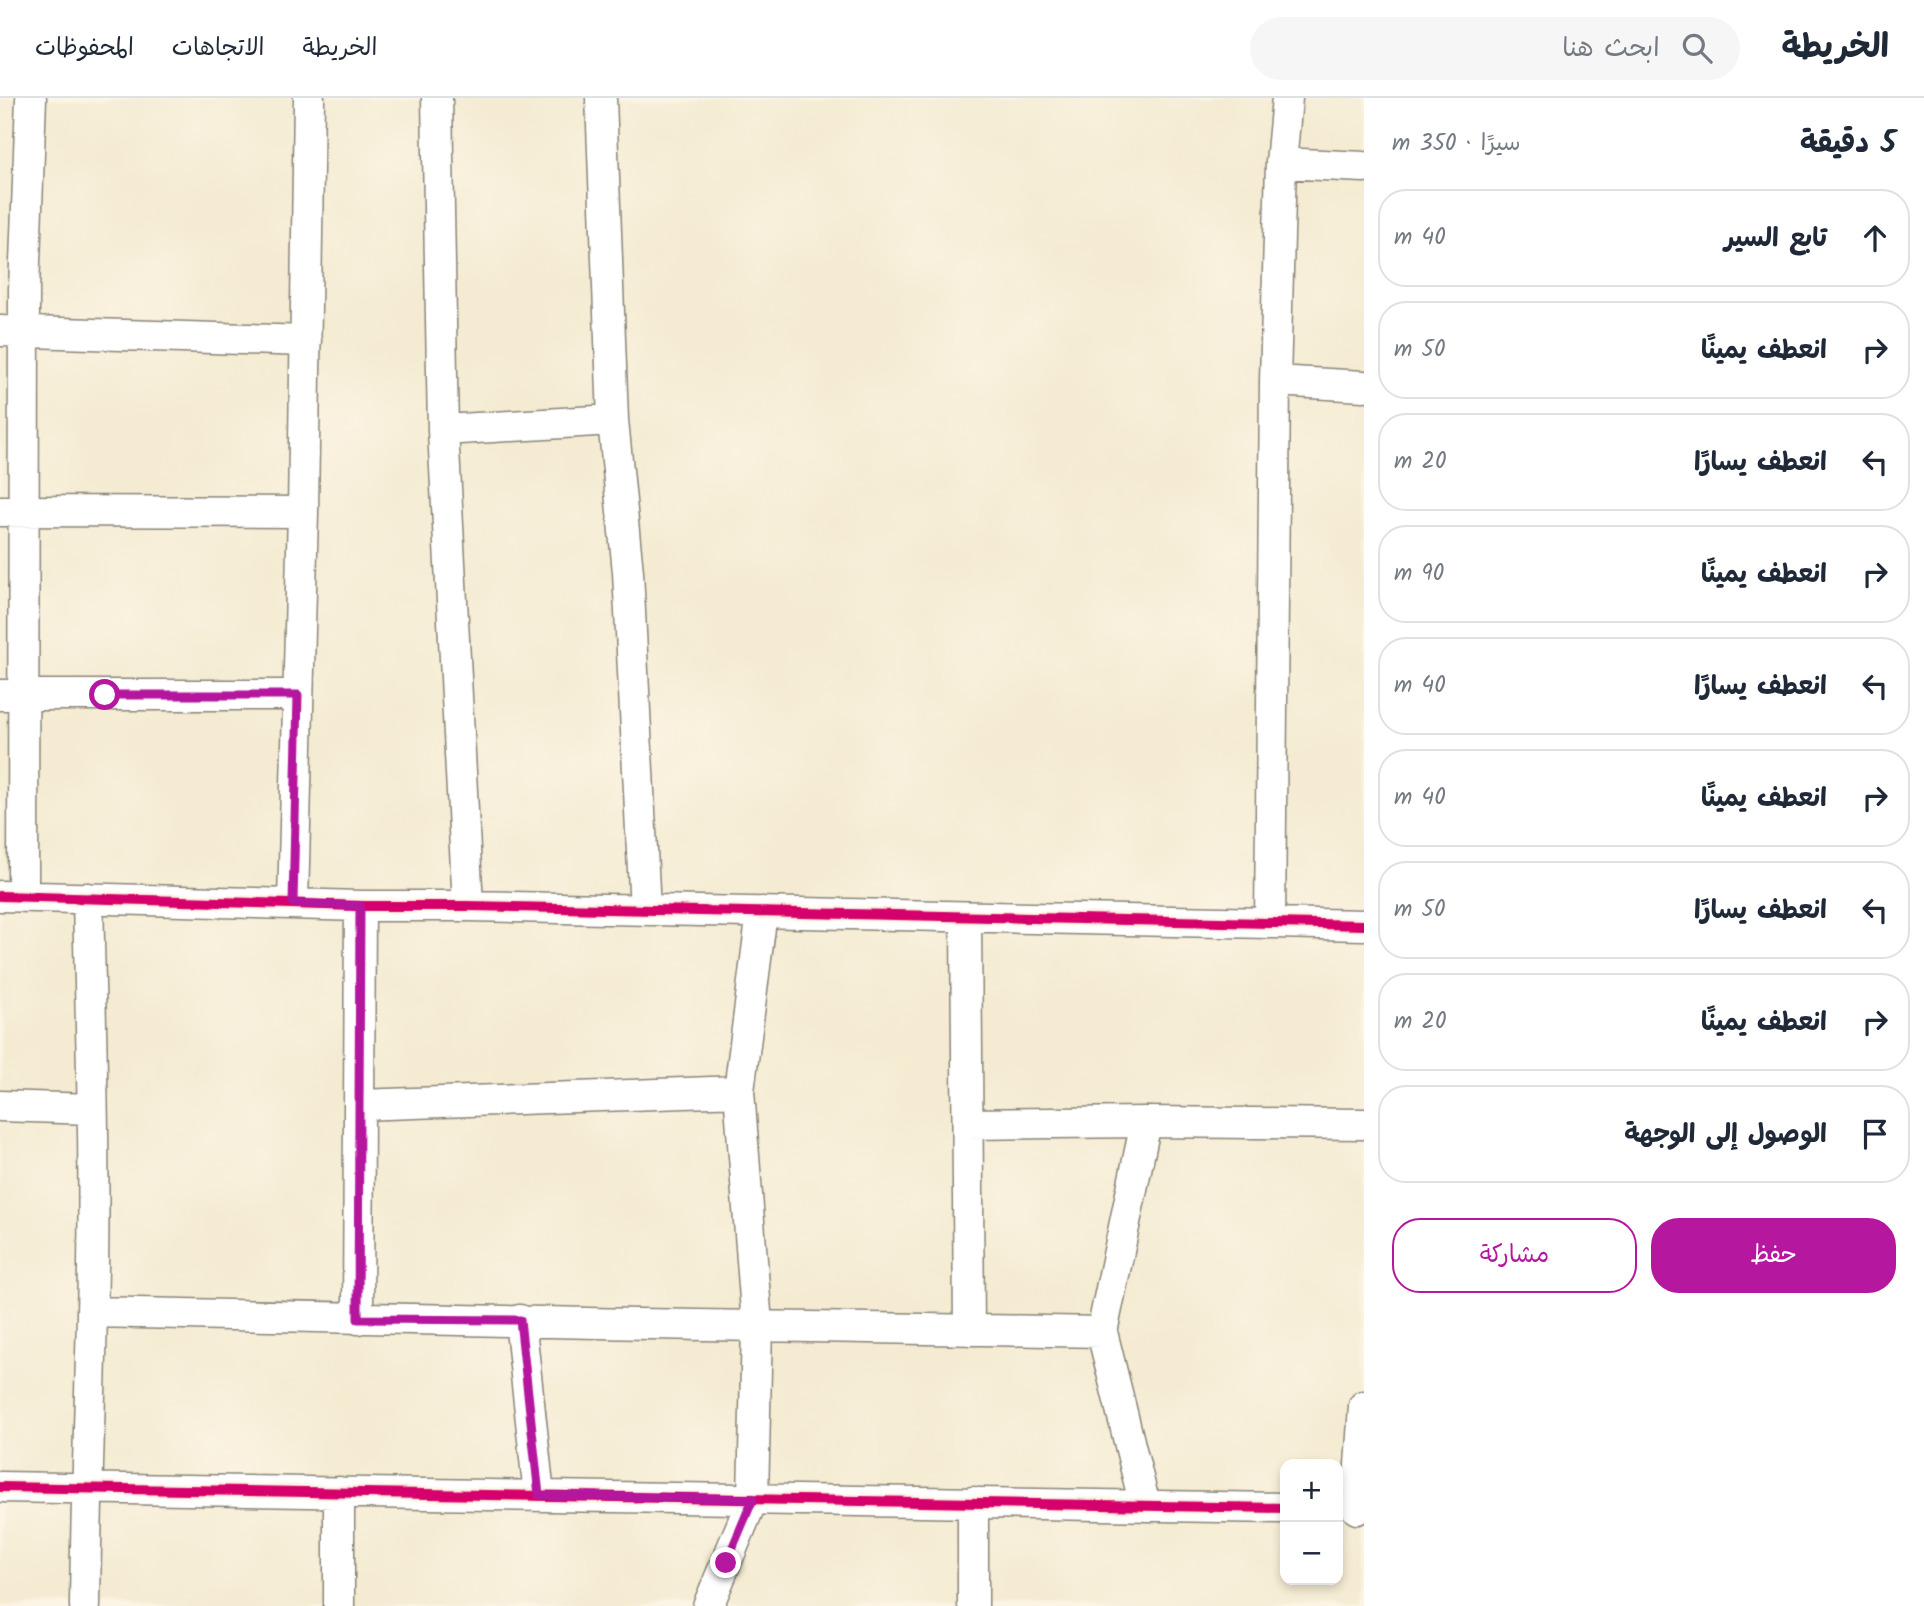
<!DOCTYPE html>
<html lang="ar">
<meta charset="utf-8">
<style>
body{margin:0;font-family:Kalam,"Playpen Sans Arabic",sans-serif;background:#f6f6f7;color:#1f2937;direction:rtl}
.controls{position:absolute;right:21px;bottom:21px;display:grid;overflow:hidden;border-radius:14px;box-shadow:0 4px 10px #0003}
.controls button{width:63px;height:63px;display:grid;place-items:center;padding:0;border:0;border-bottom:2px solid #e0e1e3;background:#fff;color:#1f2937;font:35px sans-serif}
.stop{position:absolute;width:21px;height:21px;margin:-16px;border:5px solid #b5179e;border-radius:50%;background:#fff}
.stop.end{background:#b5179e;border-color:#fff;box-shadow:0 2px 7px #0008}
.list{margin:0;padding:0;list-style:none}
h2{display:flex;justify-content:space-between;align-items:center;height:91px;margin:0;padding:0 28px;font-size:30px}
h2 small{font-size:23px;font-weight:400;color:#747a83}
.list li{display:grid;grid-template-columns:46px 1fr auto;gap:21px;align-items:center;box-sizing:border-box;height:98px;margin:0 14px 14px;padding:0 14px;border:2px solid #e0e1e3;border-radius:28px}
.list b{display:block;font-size:26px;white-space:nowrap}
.list em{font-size:23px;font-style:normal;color:#747a83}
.actions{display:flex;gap:14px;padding:21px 28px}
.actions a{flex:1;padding:16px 0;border:2px solid #b5179e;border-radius:28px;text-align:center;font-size:24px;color:#b5179e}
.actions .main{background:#b5179e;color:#fff}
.icon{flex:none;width:38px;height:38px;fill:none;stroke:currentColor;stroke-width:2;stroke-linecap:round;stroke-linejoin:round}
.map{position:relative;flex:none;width:1364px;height:1508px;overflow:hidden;direction:ltr}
header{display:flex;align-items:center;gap:42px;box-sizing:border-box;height:98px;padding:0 35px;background:#fff;border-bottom:2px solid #e0e1e3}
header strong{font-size:33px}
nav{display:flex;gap:38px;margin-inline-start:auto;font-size:24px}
.search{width:490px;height:63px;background:#f6f6f7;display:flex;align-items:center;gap:18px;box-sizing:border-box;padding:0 24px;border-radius:38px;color:#747a83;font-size:26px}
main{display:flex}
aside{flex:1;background:#fff}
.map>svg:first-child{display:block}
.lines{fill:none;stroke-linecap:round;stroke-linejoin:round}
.minor-casing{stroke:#888477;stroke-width:33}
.minor{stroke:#fff;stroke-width:30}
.cycleway-casing{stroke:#fcf5e5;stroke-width:15}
.cycleway{stroke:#d6006c;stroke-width:10}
.route{stroke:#b5179e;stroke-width:9}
</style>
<header>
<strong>الخريطة</strong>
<div class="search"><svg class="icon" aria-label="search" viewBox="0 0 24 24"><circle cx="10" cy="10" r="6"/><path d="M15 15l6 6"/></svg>ابحث هنا</div>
<nav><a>الخريطة</a><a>الاتجاهات</a><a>المحفوظات</a></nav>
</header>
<main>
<aside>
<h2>5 دقيقة<small>سيرًا · 350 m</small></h2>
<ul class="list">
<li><svg class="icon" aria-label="ahead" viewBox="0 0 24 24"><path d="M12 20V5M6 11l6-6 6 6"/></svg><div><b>تابع السير</b></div><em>40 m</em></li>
<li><svg class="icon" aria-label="right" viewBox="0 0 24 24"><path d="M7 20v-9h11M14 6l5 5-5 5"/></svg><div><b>انعطف يمينًا</b></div><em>50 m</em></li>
<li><svg class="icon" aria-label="left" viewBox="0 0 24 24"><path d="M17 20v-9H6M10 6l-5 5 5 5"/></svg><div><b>انعطف يسارًا</b></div><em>20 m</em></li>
<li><svg class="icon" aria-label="right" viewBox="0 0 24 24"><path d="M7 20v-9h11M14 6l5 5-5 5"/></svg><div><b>انعطف يمينًا</b></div><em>90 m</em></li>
<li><svg class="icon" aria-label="left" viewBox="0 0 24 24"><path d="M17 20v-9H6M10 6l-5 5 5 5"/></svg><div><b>انعطف يسارًا</b></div><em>40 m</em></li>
<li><svg class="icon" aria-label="right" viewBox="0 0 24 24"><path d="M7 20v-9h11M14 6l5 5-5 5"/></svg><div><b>انعطف يمينًا</b></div><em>40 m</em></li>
<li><svg class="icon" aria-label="left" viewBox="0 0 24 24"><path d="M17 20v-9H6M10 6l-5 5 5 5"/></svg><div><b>انعطف يسارًا</b></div><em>50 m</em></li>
<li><svg class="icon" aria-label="right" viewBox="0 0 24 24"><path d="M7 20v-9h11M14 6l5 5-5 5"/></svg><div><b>انعطف يمينًا</b></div><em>20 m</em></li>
<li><svg class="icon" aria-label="arrive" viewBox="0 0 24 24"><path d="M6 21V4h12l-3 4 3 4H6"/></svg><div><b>الوصول إلى الوجهة</b></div></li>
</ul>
<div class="actions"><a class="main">حفظ</a><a>مشاركة</a></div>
</aside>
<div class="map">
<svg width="1364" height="1508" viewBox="0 0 1364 1508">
<rect width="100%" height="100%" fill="#fcf5e5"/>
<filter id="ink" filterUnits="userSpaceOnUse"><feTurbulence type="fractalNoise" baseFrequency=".0143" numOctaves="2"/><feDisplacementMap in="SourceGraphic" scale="14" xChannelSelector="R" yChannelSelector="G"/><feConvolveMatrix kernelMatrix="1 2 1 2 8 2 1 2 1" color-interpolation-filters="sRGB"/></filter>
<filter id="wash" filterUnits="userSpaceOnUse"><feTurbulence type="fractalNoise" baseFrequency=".00686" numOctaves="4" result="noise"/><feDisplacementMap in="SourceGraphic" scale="28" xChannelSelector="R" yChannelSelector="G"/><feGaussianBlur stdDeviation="1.57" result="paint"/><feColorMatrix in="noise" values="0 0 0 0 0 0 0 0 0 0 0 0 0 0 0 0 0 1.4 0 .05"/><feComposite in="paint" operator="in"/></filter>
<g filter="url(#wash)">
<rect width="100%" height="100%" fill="#f4ebd2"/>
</g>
<g filter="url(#ink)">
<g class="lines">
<defs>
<path id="minor" d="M437,0L443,332L468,808
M601,0L613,322L628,474L645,812
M1281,65L1364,69
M0,233L306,243
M1275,283L1364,288
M443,332L613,322
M0,413L303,414
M0,597H297
M0,798L360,808H468L1364,827
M23,799L24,192L31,0
M293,805L303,414L309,0
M966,819L969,1232
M1270,825L1275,283L1281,65L1287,0
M359,1007L739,993
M0,1008L92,1011
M968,1026L1146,1024L1364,1026
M92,1214C429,1223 765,1228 1102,1234
M358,1221L360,808
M520,1222L539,1397
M0,1389L1285,1410
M339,1394V1508
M1145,1408L1102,1234L1146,1024
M1357,1411L1364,1308
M85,1508C86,1410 90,1313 92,1215C96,1077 91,939 88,800
M708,1508L753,1400L757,1227L739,993L762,814
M973,1508V1404"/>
</defs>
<use href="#minor" class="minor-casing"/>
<use href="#minor" class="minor"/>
<defs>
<path id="cycleway" d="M0,798L360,808H468L1364,827
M0,1389L1285,1410"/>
</defs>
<use href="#cycleway" class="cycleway-casing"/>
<use href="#cycleway" class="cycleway"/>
</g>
</g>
<g class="lines" filter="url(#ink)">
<path class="route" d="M105,597H298L293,805L360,808L358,1221L520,1222L539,1397L753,1401L726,1465"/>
</g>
</svg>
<div class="controls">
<button>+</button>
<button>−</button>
</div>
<div class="stop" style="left:105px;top:597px"></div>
<div class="stop end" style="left:726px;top:1465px"></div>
</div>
</main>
